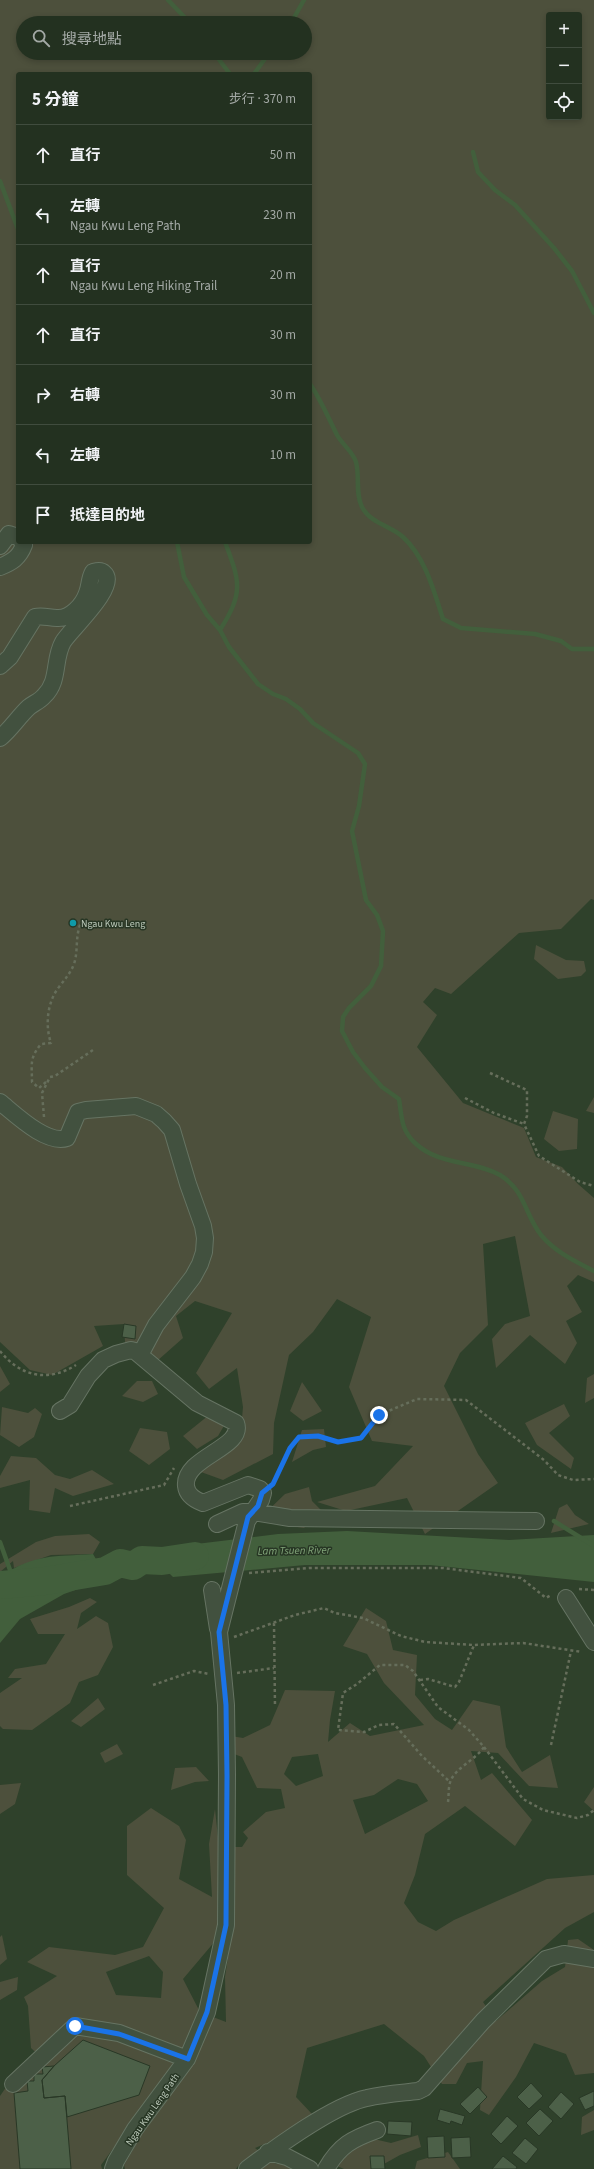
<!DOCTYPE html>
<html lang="zh-TW">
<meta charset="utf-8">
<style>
body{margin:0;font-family:"Source Sans 3","Noto Sans TC",sans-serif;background:#2f3d2d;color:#f1f3f6}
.controls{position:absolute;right:12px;top:12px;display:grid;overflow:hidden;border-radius:4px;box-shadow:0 2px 6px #0003}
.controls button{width:36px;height:36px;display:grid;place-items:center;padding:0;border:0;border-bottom:1px solid #404c3e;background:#233120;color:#f1f3f6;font:20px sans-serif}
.stop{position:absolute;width:12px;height:12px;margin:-9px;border:3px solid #1a73e8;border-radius:50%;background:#fff}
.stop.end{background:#1a73e8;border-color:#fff;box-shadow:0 1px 4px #0008}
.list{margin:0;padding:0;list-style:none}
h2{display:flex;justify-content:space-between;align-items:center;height:52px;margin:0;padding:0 16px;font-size:17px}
h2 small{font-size:13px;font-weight:400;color:#a3a9a5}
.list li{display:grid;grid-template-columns:26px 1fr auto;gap:12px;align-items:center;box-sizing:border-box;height:60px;padding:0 16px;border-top:1px solid #404c3e}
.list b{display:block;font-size:15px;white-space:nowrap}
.list p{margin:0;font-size:13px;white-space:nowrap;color:#a3a9a5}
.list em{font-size:13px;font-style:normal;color:#a3a9a5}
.icon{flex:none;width:22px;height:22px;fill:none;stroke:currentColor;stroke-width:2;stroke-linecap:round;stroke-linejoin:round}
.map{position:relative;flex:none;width:594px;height:2169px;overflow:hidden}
.search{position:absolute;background:#233120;box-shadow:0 2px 6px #0003;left:16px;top:16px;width:296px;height:44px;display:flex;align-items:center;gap:10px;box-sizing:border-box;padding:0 14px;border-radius:22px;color:#a3a9a5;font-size:15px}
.panel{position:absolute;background:#233120;box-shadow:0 2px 6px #0003;left:16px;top:72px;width:296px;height:472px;border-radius:4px}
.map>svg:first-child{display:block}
.green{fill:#4d503c;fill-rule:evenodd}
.water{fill:#425f3c}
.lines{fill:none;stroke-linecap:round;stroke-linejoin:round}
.stream{stroke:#425f3c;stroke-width:4.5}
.river{stroke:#425f3c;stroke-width:28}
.building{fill:#4c6048;stroke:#293826}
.minor-casing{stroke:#667463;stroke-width:18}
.path{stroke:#666e5b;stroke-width:2.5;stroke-dasharray:3 3;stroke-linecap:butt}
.minor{stroke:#42513f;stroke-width:16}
.route{stroke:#1a73e8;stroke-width:5}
.culture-dot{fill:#0f9aa8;stroke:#273624;stroke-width:1.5}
.labels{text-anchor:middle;stroke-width:3;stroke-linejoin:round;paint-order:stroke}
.poi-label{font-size:10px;fill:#becbbc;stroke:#273624;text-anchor:start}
.street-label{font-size:10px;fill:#becbbc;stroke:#273624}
.water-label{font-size:11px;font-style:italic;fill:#82a57a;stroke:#273624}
</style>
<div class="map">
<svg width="594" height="2169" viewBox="0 0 594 2169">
<rect width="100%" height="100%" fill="#2f412b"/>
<path class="green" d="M0,0H594V900L591,899L561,929L519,933L451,994L435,988L423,1002L437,1015L417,1047L463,1103L524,1128L536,1157L562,1167L578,1184L594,1198V1282L578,1275L567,1286L582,1312L566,1321L577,1343L565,1364L530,1335L496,1368L492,1339L505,1324L530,1316L515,1236L483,1244L488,1325L460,1353L444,1386L478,1454L498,1483L425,1534L407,1498L346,1511L317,1502L375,1486L413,1446L372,1441L349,1387L371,1317L337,1299L313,1332L289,1355L274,1423L273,1454L223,1480L201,1472L240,1440L243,1407L237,1368L209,1389L196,1373L232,1313L195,1301L176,1316L183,1338L157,1361L125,1342L124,1324L94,1326L103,1346L52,1375L30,1370L0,1342ZM549,15H579V117H549ZM23,23H305V53H23ZM18,74H310V542H18Z
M536,945L566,960L584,961L586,971L581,976L558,979L534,959Z
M594,1097V1113L586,1111Z
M553,1111L578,1119L577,1149L559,1151L544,1139Z
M0,1366L10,1384L0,1392Z
M594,1374V1398L585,1403L587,1378Z
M137,1381H152L158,1394L143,1402L122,1396Z
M302,1382L322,1411L303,1421L290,1411Z
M564,1404L570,1416L549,1433L574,1458L571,1469L537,1445L525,1423Z
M2,1407L28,1413L35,1408L42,1414L34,1437L19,1447L0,1435Z
M232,1412L218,1436L197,1449L183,1436L209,1415Z
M140,1428L167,1432L170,1449L149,1465L129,1451Z
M324,1429L326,1447L313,1450L292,1462L302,1430Z
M11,1456L36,1458L55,1475L70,1479L92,1470L114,1484L73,1496L55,1488L50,1513L29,1510L30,1480L0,1488V1476Z
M309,1487L312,1501L322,1511L304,1528L257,1521L285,1494Z
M567,1504L575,1515L589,1524L551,1533L559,1508Z
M89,1534L100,1542L93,1554L51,1555L14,1568L13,1561L0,1572V1564L36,1542L55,1536Z
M90,1598L97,1602L81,1613L77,1629L96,1616L108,1623L113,1647L98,1675L79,1682L70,1703L32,1730L3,1729L0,1726V1693L22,1678H8L15,1669L46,1664L65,1634H38L30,1619L69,1607Z
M366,1608L386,1621L393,1650L417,1655L415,1695L435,1719L452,1730L473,1700L500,1706L506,1747L522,1772L550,1755L558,1788L529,1786L498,1753L471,1751L481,1780L492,1773L532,1820L515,1846L465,1806L425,1834L415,1875L404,1903L418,1922L436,1931L454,1920L547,1879L594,1875V1912L565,1928L483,2002L496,2021L542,1981L565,1967L568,1940L578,1939L594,1950V2073L575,2075L566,2054L534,2043L516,2077L489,2115L480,2110L483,2061L467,2063L456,2084H442L424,2056L384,2024L307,2048L296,2097L312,2114L274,2140L255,2148L276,2164L301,2155L315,2164L317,2169H239L238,2166L236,2169H125L124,2165L134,2148L132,2123L101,2165L102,2169H0V2096L9,2083L44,2060L31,2048L28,2006L24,1997L57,1976L27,1962L49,1947L115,1955L143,1947L164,1908L127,1875V1826L151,1808L179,1826L186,1840L179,1879L212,1897L209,1844L215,1809L219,1847H242L248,1838L243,1832L266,1812L285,1808L281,1789L257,1788L242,1757L221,1749L219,1734L243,1738L270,1725L285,1690L335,1691L330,1720L328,1742L350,1723L370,1736L424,1725L384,1683L367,1654L343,1646ZM318,1754L323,1776L296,1786L284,1774L292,1757ZM398,1779L417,1784L428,1801L365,1834L353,1800L374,1795ZM216,1940L229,1951L225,1977L226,2022L200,2012L183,1979ZM149,1956L163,1972L161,1998L116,1995L106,1972Z
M98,1698L105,1709L81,1727L71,1721Z
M117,1744L123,1754L105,1763L100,1753Z
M196,1767L209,1781L195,1782L171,1790L175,1768Z
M21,1783L15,1804L0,1814V1785Z
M594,1787V1811L584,1802Z
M2,1935L7,1959L0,1965V1937Z
M18,1977L17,1990L0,2000V1982Z
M594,2110V2130L581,2135L582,2117Z
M418,2135L421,2147L400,2155L375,2169H344L337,2166L343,2154L374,2139L391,2143Z
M448,2152L460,2169H415L417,2161Z"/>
<path class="water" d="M347,1531L509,1540L594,1535V1582L430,1565H305L173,1577L158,1562L163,1548L278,1534Z
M93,1554L103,1571L93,1584L64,1594L20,1619L0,1643V1577C35,1553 54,1557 93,1554Z"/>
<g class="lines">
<path class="stream" d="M168,0L190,23
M291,23L304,0
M214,53L230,74
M254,74L269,53
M473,152L478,172L495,190L515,205L554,248L572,271L594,313
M0,181L18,229
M310,384C321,400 328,417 337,435C342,444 353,452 356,462C360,477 355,493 362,507C370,523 391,526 403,537C425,557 434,591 443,619L461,628L535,634L561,641L572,649H594
M177,542L184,577L207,615L220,630L229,647L258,684L273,694L286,699L300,709L313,723L358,753L365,764L359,806L352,831L366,900L377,915L383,931L381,966L371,986L349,1008L343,1017L342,1031L353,1052L365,1068L382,1087L399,1099C402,1118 401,1130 415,1143C439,1166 474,1160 500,1175C525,1190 525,1215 541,1235C555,1252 575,1261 594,1271
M220,630C244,592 240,582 225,542
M554,1521L594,1546
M0,1542L10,1570L15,1574"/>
<path class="river" d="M0,1585L45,1581L105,1571L120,1563L133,1566L142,1560L162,1561L195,1556"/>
</g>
<path class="building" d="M124,1324L136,1326L135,1339L122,1337Z
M83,2040L150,2066L139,2095L67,2117L65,2096L44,2098L42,2080L54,2066Z
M54,2066L42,2080L44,2098L65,2096L71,2169H20L14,2093L28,2091L27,2081H34V2074H43L42,2067Z
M531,2083L543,2096L529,2109L517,2097Z
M478,2087L487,2097L470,2114L460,2104Z
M594,2091V2106L585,2110L579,2098Z
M561,2092L574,2104L561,2119L548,2107Z
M440,2109L465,2116L462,2125L451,2121L450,2124L437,2120Z
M540,2109L553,2121L539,2136L526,2123Z
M507,2116L518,2126L501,2144L491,2134Z
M388,2121L412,2122L411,2136L387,2134Z
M444,2136L445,2157L428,2158L427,2137Z
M470,2137L471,2157L452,2158L451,2138Z
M525,2138L538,2149L526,2164L512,2153Z
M370,2156H384L385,2169H371Z
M503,2156L517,2167L516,2169H492Z"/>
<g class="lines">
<defs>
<path id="minor" d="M0,546L9,534L18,537
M0,567C12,562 19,558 24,545L22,542
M0,666L10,657L35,617C43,615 49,618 57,618C70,619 83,605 87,593C90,586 89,579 93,572C97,571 101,570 104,573C119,586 69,631 63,642C53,659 60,681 44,696C40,701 34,703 29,707C19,716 11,729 0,738
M0,1102C16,1115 47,1145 67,1138L78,1112L86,1110L136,1106L156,1114L164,1121L172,1130L188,1184L203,1226L205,1238L204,1252L200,1264L193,1277L156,1325L140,1355
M60,1411L70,1405L88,1376L103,1360L116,1354L131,1350L135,1351L197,1403L236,1423C245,1448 183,1457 186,1486C187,1495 195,1500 203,1503L248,1485L260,1489L263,1493L261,1500L247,1521L219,1632L226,1705L227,1775L226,1925L207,2012L187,2059L135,2129L116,2161L113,2169
M217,1524L243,1512H253L290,1518L536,1521
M212,1590L218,1629
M566,1598L594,1642
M13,2084L75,2026L119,2033L187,2059
M268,2152L287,2157L310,2169
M247,2169C275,2148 333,2105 367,2098C384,2094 401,2093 418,2091L424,2088L483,2021L546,1959L564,1954L594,1959
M326,2169C340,2145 352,2139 377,2130"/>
</defs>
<use href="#minor" class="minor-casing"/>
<path class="path" d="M490,1073L527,1090V1116L524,1124L539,1156L580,1182L594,1186
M46,1082L39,1088L32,1082C32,1064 29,1059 41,1044L51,1043C45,1026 47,1002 59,987C65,979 70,974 74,964C79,949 74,934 83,919
M465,1098L494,1113L524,1124
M44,1117L42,1093L50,1077L55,1076L93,1050
M0,1351C20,1376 47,1383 76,1365
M274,1482L290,1447L299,1437L319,1436L338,1442L361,1438L379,1415L417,1399L466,1400L544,1460L558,1475L573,1480L594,1479
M70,1506L164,1485L174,1468
M249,1573L309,1568H443L521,1578L546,1598L551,1595
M579,1589L594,1590
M274,1623L275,1707
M234,1637L295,1615L324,1608L335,1613L363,1618L401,1636L425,1642L474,1645L523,1643L582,1652
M237,1673L274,1668
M420,1680L428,1679L455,1687L459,1682L474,1645
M153,1685L194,1671L209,1674
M551,1745L571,1651
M484,1747L523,1799L543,1810L577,1818L588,1815L594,1810
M448,1802C449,1796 448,1786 451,1780C456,1768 475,1760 484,1747L469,1730L438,1707L413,1671L405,1665H380L357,1684L343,1693L338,1730L364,1732L379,1725L394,1724L422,1756L450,1782"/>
<use href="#minor" class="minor"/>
</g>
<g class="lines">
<path class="route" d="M75,2026L119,2034L188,2059L207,2012L226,1925L227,1776L226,1705L219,1632L248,1517L258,1506L262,1493L273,1484L290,1448L299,1437L318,1436L338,1442L361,1438L379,1415"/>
</g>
<circle class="culture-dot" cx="73" cy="923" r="4"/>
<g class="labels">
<g class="poi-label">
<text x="81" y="927">Ngau Kwu Leng</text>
</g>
<g class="street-label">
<text transform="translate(152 2109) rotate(-55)" y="4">Ngau Kwu Leng Path</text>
</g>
<g class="water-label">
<text transform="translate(294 1550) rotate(-1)" y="4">Lam Tsuen River</text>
</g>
</g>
</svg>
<div class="controls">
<button>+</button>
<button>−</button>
<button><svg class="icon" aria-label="locate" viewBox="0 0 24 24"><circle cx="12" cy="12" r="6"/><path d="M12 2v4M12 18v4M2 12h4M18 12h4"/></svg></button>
</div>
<div class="stop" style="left:75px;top:2026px"></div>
<div class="stop end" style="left:379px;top:1415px"></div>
<div class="search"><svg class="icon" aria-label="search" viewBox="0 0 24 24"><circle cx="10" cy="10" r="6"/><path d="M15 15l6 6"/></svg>搜尋地點</div>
<section class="panel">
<h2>5 分鐘<small>步行 · 370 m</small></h2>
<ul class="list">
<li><svg class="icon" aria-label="ahead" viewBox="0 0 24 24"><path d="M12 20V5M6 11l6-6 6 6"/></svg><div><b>直行</b></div><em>50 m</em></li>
<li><svg class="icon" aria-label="left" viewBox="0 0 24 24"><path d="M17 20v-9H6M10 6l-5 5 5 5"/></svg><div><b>左轉</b><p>Ngau Kwu Leng Path</p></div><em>230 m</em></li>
<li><svg class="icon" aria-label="ahead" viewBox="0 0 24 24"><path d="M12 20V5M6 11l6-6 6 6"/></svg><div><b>直行</b><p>Ngau Kwu Leng Hiking Trail</p></div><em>20 m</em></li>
<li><svg class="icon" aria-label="ahead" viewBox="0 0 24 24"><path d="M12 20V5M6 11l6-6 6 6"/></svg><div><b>直行</b></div><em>30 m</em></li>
<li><svg class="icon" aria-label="right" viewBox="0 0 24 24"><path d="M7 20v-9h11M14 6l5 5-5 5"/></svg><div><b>右轉</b></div><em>30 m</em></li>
<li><svg class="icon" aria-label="left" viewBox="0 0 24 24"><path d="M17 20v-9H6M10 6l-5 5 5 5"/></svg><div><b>左轉</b></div><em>10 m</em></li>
<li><svg class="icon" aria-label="arrive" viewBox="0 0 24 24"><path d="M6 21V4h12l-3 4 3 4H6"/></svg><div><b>抵達目的地</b></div></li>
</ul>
</section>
</div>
